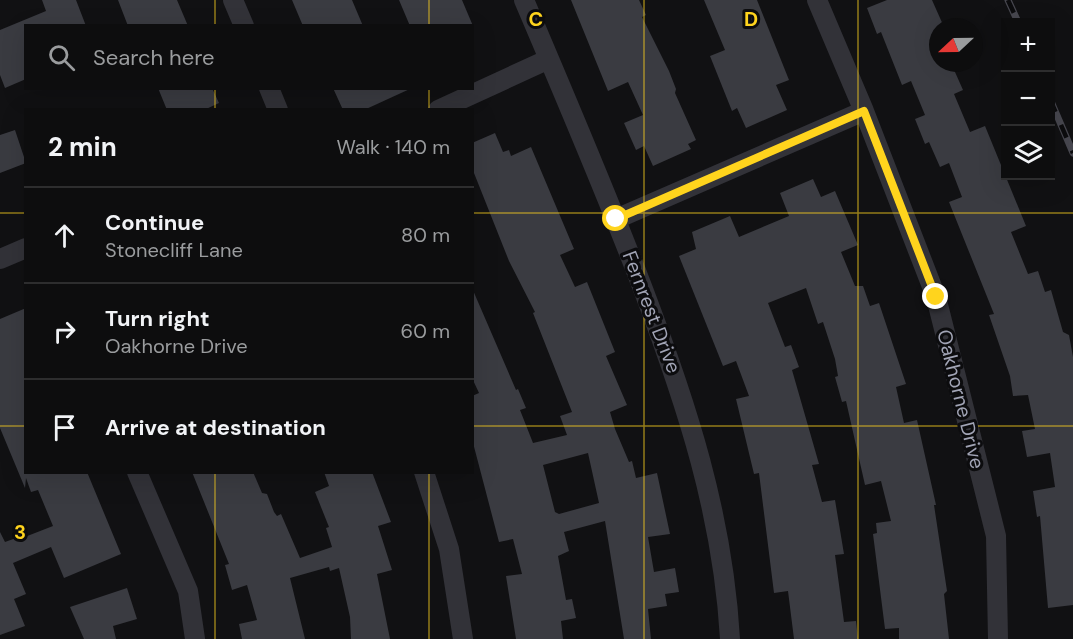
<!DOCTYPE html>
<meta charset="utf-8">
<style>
body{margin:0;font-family:"DM Sans",sans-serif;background:#161617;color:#f1f3f6}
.controls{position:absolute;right:18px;top:18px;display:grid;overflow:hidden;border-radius:0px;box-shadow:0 6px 24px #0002}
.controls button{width:54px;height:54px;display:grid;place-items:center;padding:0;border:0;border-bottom:2px solid #2d2d2e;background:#0d0d0e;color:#f1f3f6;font:30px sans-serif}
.compass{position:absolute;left:929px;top:18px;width:54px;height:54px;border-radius:50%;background:#0d0d0e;box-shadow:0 6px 24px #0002;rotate:248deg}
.stop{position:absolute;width:18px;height:18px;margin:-14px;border:4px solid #ffd41d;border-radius:50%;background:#fff}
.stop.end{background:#ffd41d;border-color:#fff;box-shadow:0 2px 6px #0008}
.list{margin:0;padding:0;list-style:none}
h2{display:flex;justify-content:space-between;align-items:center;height:78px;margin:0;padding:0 24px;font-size:26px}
h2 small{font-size:20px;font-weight:400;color:#9a9c9e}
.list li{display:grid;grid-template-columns:39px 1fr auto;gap:18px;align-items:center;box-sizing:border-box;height:96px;padding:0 24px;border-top:2px solid #2d2d2e}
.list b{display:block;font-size:22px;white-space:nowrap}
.list p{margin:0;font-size:20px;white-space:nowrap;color:#9a9c9e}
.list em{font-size:20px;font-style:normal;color:#9a9c9e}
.icon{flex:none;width:33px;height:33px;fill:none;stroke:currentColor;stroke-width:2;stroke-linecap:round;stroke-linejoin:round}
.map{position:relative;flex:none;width:1073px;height:639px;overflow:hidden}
.search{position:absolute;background:#0d0d0e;box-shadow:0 6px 24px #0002;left:24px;top:24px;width:450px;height:66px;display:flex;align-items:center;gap:15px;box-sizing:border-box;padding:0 21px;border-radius:0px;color:#9a9c9e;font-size:22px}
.panel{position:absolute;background:#0d0d0e;box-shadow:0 6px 24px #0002;left:24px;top:108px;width:450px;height:366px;border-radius:0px}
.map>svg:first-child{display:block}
.building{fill:#3a3b41;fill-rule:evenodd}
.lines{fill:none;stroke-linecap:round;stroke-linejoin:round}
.minor{stroke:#323238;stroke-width:20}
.rail-casing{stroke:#47474f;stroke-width:7}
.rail{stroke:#0c0c0e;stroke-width:4.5;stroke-dasharray:14;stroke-linecap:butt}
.route{stroke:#ffd41d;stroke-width:8}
.grid{fill:none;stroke:#ffd41d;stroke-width:1.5;stroke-opacity:0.55}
.labels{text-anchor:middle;stroke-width:6;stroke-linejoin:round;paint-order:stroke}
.street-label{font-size:20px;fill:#a1a4b5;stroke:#0c0c0e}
.grid-label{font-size:20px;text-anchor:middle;font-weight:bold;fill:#ffd41d;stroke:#0c0c0e;stroke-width:6;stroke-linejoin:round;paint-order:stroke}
</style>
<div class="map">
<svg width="1073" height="639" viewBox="0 0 1073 639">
<rect width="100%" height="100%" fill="#111113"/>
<path class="building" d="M42,0H76L86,26H26V79L5,88L0,75V30L46,11Z
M118,0H177L188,26H128Z
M292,0H352L363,26H303Z
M399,0H462L473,26H410Z
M571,0H639L646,15L642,17L669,71L676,89L675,93L696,140L688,144L691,149L653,166L644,146L636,150L624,123L643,115L628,82L608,91Z
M704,0H757L789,80L776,85L787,110L746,128L737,108L732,111L710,56L725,50Z
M887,0H932L944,27H938V63H951L963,90L954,94L970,132L985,126L1026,226L1011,232L1028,274L1038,271L1045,292L1051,290L1063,332L1069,335L1073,357V605L1048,608L1040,516L1037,517L1033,491L1055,487L1050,453L1027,457L1022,431L1035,429L1028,395L1013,396L1010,376L989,315L994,314L949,202L962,197L949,163L940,167L929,142L925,144L915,119L925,115L911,81L902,85L881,32L877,34L867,8Z
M158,88H212L219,103L204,110H167Z
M333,88H412L364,110H343Z
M15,130L26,163L0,173V135Z
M495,133L503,152L509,150L511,156L531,147L574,249L560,255L575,287L587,282L615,352L606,356L627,405L610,412L615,429L629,462L632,461L636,478L657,473L670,534L648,537L654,572L675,568L679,592L665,594L667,606L648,609L651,639H624L605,521L564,532L569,551L558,556L566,600L572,599L576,618L561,621L563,639H516L506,576L522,574L513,539L499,542L472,439V396L479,393L472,378V288L516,390L518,389L526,408L520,410L533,443L567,435L560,416L572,412L533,313L535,312L509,261L472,168V143ZM588,453L599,503L559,514L555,512L543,465Z
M813,179L821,197L835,191L858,245L841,252L855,286H863L870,306L879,303L906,384L896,387L904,423L917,420L936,505H934L947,591L944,594L949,639H899V628L885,629L873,534L877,533L876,523L891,521L881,481L865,485L846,401L842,402L835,377L838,376L835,359L823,322L818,324L806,288L768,303L785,347L791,345L799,367L792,370L819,464L812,465L822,502L835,500L844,554L835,555L844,622L856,621L858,639H794L788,591L774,593L759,473L754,474L736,399L749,396L736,361L723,366L679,256L696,249L692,232L730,216L739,237L789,216L780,193Z
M26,308V472H87L121,554L64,578L51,547L13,563L26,594L14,599L25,626L0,635V532L5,542L16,538L17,540L53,526L38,490L31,492L26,478L25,488L0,428V319Z
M192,472H253L262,493L267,494L274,512L277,516L281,514L300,558L332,547L326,528L329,527L315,492L329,486L324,472H372L391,522L378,526L392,570L377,574L390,639H351L350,617L339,568L330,571L329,567L290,578L305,639H242L239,624L257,620L247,585L232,590L225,565L229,564Z
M127,588L137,619L113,626L116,639H84L70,607Z"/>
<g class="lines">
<path class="minor" d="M233,0L244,26
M524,0C565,96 606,192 643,289C687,405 723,515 730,639
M817,0L864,111L936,297L996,536L998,639
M269,88L278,110
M438,110L549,59
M616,219L864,111
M0,259L26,248
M137,472L188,591L195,639
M424,472L449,549L463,639"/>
<defs>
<path id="rail" d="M1008,0L1018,22
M1050,99L1073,153"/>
</defs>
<use href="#rail" class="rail-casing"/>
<use href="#rail" class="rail"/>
</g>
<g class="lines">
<path class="route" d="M616,219L864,111L936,297"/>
</g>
<path class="grid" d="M215,0V26M429,0V26M644,0V639M858,0V639M215,88V110M429,88V110M0,213H26M472,213H1073M0,426H26M472,426H1073M215,472V639M429,472V639"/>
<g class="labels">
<g class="street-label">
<text transform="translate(652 312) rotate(69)" y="7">Fernrest Drive</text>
<text transform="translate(961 399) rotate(76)" y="7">Oakhorne Drive</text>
</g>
</g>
<g class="grid-label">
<text x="536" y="26">C</text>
<text x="751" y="26">D</text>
<text x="20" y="539">3</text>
</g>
</svg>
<div class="controls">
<button>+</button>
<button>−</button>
<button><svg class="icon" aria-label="layers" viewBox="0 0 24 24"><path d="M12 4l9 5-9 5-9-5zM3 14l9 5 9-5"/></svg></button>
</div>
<svg class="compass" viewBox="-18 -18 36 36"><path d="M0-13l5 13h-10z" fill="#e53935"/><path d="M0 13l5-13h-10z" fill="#9a9c9e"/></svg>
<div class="stop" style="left:616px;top:219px"></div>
<div class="stop end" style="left:936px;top:297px"></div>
<div class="search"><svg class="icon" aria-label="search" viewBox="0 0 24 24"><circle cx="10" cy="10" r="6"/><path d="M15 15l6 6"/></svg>Search here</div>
<section class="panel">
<h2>2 min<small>Walk · 140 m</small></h2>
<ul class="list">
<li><svg class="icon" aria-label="ahead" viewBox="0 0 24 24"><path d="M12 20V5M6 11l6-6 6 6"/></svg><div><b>Continue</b><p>Stonecliff Lane</p></div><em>80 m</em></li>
<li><svg class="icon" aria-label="right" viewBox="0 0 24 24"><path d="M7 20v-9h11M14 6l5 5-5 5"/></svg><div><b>Turn right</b><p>Oakhorne Drive</p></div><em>60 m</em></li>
<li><svg class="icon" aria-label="arrive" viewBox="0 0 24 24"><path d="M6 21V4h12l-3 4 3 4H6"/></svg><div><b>Arrive at destination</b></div></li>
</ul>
</section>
</div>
